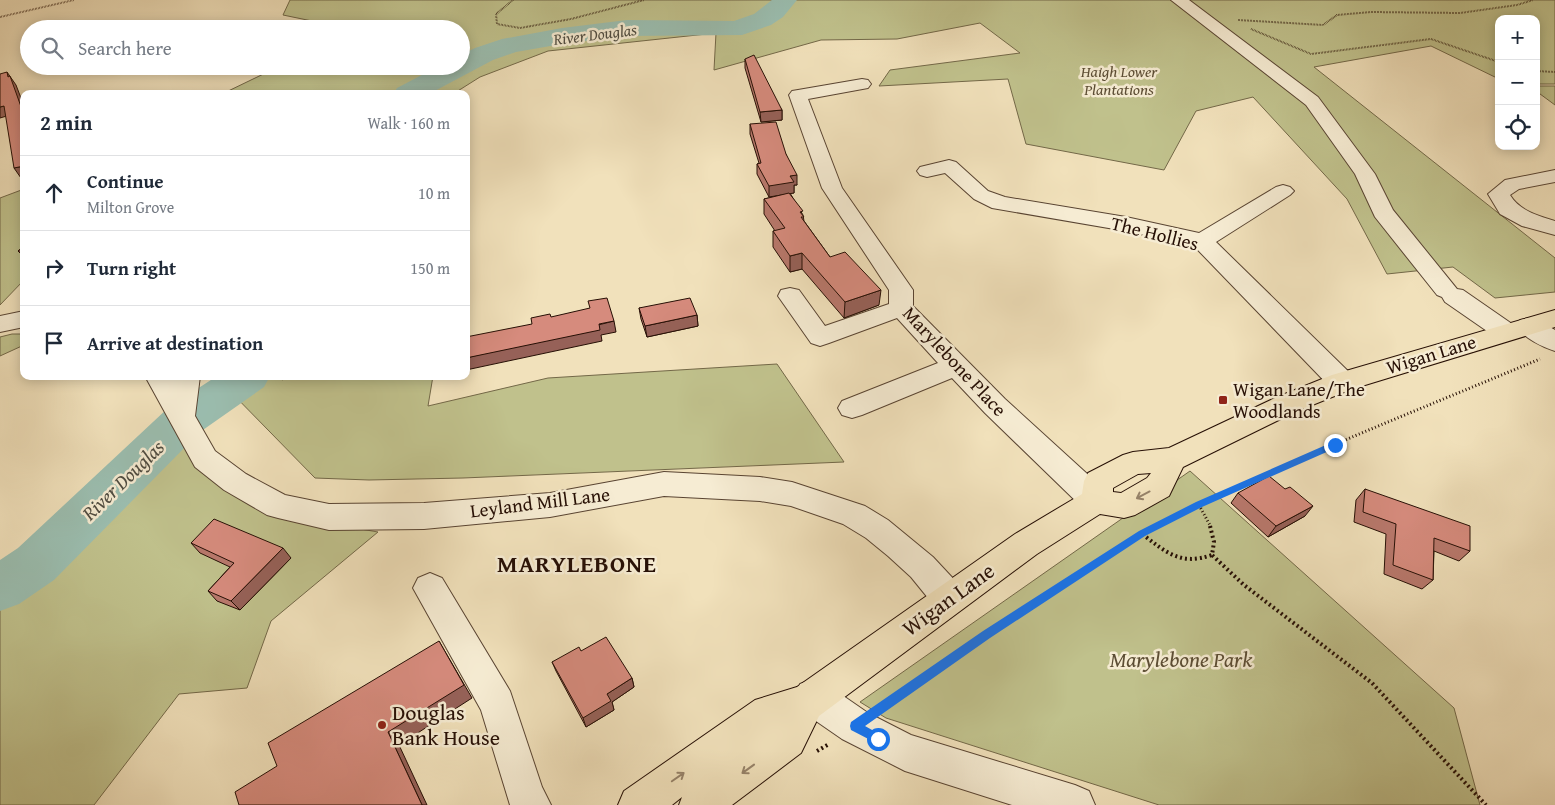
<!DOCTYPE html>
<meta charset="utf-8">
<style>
body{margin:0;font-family:"Gentium Book Plus",serif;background:#f6f6f7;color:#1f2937}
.controls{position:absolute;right:15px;top:15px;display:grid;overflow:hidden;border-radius:10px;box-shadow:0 2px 12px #0003}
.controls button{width:45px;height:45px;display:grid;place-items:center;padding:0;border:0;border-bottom:1px solid #e0e1e3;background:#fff;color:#1f2937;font:25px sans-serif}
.stop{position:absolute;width:15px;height:15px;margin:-11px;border:4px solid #1a73e8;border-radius:50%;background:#fff}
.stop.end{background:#1a73e8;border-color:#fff;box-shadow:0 1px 5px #0008}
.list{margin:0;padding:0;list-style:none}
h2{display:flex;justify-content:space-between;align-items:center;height:65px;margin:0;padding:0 20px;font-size:21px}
h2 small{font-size:16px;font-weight:400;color:#747a83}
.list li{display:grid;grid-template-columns:32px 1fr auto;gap:15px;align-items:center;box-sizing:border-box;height:75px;padding:0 20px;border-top:1px solid #e0e1e3}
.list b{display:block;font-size:19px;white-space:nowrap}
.list p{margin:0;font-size:16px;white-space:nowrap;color:#747a83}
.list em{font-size:16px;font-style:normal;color:#747a83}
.icon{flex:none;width:28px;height:28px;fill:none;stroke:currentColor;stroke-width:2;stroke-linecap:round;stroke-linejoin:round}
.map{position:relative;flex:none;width:1555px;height:805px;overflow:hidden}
.search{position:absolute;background:#fff;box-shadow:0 2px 12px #0003;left:20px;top:20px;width:450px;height:55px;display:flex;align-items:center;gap:12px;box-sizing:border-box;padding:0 18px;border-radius:28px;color:#747a83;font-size:19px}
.panel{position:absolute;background:#fff;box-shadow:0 2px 12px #0003;left:20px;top:90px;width:450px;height:290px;border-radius:10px}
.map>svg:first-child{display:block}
.green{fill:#c0c18c;stroke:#736848}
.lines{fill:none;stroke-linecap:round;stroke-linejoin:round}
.river{fill:#9bbeb0;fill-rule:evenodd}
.minor-casing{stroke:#594432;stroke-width:2}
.highway-casing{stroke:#260f05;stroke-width:2}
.path-far2{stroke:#260f05;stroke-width:2;stroke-dasharray:0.5 1;stroke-linecap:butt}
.path-far1{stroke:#260f05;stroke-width:3;stroke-dasharray:1 2.5;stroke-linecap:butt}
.path{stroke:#260f05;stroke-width:4;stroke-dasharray:2 3;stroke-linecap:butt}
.minor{fill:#f6ecd3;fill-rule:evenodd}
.highway{fill:#f1e1bb;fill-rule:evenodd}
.wall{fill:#b8786c;stroke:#260f05}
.shaded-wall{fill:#966158;stroke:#260f05}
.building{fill:#d68b7d;stroke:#260f05}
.oneway{stroke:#968269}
.route{fill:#1a73e8}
.poi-dot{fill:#8f2418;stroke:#f6ecd3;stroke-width:2}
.labels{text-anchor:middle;stroke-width:5;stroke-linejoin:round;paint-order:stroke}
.far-water-label{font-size:16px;font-style:italic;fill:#4f4c41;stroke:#f6ecd3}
.far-park-label{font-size:16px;font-style:italic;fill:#5c4d34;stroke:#f6ecd3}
.street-label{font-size:19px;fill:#260f05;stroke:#f6ecd3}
.poi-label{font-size:19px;fill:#260f05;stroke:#f6ecd3;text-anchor:start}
.water-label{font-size:20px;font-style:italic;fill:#4f4c41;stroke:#f6ecd3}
.near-street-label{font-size:22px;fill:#260f05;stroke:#f6ecd3}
.near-park-label{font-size:22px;font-style:italic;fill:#5c4d34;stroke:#f6ecd3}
.near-poi-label{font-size:22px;fill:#260f05;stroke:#f6ecd3;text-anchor:start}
.district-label{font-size:24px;font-weight:bold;letter-spacing:1px;fill:#260f05;stroke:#f6ecd3}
</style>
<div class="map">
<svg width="1555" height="805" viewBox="0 0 1555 805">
<rect width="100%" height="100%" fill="#f1e1bb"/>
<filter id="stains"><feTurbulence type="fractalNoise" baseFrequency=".004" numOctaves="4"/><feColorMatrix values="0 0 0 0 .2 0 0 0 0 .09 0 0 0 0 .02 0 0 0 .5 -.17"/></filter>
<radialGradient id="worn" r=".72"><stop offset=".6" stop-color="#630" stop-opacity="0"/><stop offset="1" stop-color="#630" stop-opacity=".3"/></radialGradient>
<path class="green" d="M290,0H1555V84H1536V19H1499V79L1431,46L1314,67L1555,258V292L1495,298L1453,267L1387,274L1347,199L1253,97L1196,111L1164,170L1026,144L1008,79L879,86L890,70L1020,53L980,23L897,39L821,40L714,70L716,33L548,51L480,77L453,94H222L280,66H461V29H318L312,21L283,15Z
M1536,86H1555V105L1536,91Z
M24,189V280L0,305V198Z
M12,334H24V345L0,356V337Z
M777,364L844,462L463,478L369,480L315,478L223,384L229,376H274L283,380L285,376H433L428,406L548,378Z
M184,439L273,514L378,532L271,621L247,688L179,694L94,805H0V573Z
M1190,471L1454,708L1480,805H1159L886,718L860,702Z"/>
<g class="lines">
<path class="river" d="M772,0H797L783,17L771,25L742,35L627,36L562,44L516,52L493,60L429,94H393L397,88L439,66H461V55L475,48L502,39L562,28L627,20L734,21L754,14Z
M217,376H270L264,387L200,432L54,580L19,604L0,611V560L18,548L168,408Z"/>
<defs>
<path id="minor" d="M1171,0H1189L1318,97L1375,174L1393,210L1457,289L1463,290L1515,326L1519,332L1515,338L1506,341L1497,338L1445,302L1442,297L1437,295L1375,217L1355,174L1306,105Z
M862,79L868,80L871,84L868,88L808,99L842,188L913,290V306L1005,399L1107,492L1111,501L1107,510L1096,513L1085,510L985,413L952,378L862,415L852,418L842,415L838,408L842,401L938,363L897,318L829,343L820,346L811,343L778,296L781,290L790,288L799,290L825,326L889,304V290L822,188L789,95L792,91L798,90Z
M949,160L956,162L988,191L1005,197L1126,217L1199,233L1276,187L1283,185L1290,187L1294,191L1290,195L1216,242L1352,375L1355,382L1352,389L1342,392L1332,389L1194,246L1126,231L992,208L974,199L945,173L927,177L920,175L917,171L920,167Z
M1555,170V182L1519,189L1510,195C1520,211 1538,216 1555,221V235L1522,226L1500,214L1488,194L1505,180Z
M24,311V327L0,332V316Z
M1529,318L1538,320L1555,330V351C1542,347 1524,338 1516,326L1520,320Z
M145,376H172L173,379L174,376H200L195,416L215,451L246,474L285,495L329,504L424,503L550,493L664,472L760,477L792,482L865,506L888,520L933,557L961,587L966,598L961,609L949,613L937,609L911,577L888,556L866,538L843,524L791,506L760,501L664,496L550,517L424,529L329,530L278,518L267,515L224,490L195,467Z
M430,573L442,578L510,691L542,787L551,805H510L481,710L413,588L418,578Z
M813,679L826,684L868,713L911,735L1075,785L1089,791L1095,805H1012L905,771L842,739L800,710L795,697L800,684Z"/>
<path id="highway" d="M1555,310V327L1352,389L1295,412L1183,467L1169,496L1135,515L1124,518L1100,514L1037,554L819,716L801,753L732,805H679L682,797L672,805H618L624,791L755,700L797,687L1015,534L1082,494L1084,481L1088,473L1123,455L1133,452L1169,448L1275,398L1332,375ZM1151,473L1147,478L1121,493L1113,492V488L1138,474Z"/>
</defs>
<use href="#minor" class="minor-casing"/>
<use href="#highway" class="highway-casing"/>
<path class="path-far2" d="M513,0L496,14L497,24L520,28L571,19L644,0
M0,17L74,0
M1238,20L1323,25L1337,15L1371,12L1460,13L1517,5L1533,0
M1251,29L1311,54L1431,39L1499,62
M1536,71L1555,72"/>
<path class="path-far1" d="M1199,505L1211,527
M1155,527C1280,464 1411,413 1540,359"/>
<path class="path" d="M1210,526L1214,542L1212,555L1244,585L1372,683L1486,805
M1142,534C1166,552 1180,566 1212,555
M883,706L987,635L1142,534L1157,526
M817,751L829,744"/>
<use href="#minor" class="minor"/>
<use href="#highway" class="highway"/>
</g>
<path class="wall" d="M745,59L782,110V120L761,122L745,68Z
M750,124L786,154L797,185H794V193H790L803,215L804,221L830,257L879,305L844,318L802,269L790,272L773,247V231H775L764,214V199L782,195L769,197L757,174V164L759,163L750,134Z
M24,246V257L18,251Z
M639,308L697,315L698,326L647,337L641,319Z
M1365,489L1470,551L1459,561L1434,551L1433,580L1422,589L1384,574L1386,534L1354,522L1356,500Z
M1238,493L1305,516L1268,537L1231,503Z
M191,543L291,558L240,610L217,601L208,591L230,567L200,553Z
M581,651L632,678L634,687L612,702L614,710L586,727L556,671L552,662Z"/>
<path class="shaded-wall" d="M7,72L16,85L24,106V115L8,77Z
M4,106L10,115L0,118V107Z
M782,110V120L761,122L760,112Z
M24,166V177L21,178L14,168Z
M797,175V185H794V193L769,197V186L790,176Z
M802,253V269L790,272V256Z
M881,290L879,305L844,318L845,302Z
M697,315L698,326L647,337L645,326Z
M614,321L616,332L601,335L602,341L466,370V358Z
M1313,506L1305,516L1268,537L1276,526Z
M283,548L291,558L240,610L231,601Z
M439,641L472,698L399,745L427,805H422L388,732Z
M632,678L634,687L612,702L614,710L586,727L583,718L607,694Z"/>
<path class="building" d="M754,55L782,110L760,112L745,59Z
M7,72L8,77L10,76L24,115V166L14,168L4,106L0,107V74Z
M776,122L786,154L797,175L790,176L794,182L769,186L757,164L761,163L750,124Z
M789,193L803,211L800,212L804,217H801L830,257L845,252L881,290L845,302L802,253L790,256L773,231L785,228L764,199Z
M24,246V251H18Z
M607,298L614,321L599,324L600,330L466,358V337L532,324L531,318L550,314L551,317L590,308L588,301Z
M690,298L697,315L645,326L639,308Z
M1269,476L1285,489L1290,487L1313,506L1276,526L1238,493Z
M1365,489L1470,526V551L1434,538L1433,580L1393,565L1396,524L1363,512Z
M214,519L283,548L231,601L208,591L234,563L191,543Z
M606,637L632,678L607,694L611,701L583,718L552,662L579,647L581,651Z
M439,641L464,685L388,732L422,805H239L235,792L277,766L268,743Z"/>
<defs><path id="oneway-shaft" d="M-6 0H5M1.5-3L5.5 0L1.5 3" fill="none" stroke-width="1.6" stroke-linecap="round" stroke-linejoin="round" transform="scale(1.25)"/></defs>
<g class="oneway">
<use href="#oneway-shaft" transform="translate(1143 495) rotate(152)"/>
<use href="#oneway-shaft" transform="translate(748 769) rotate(144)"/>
<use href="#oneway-shaft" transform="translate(678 777) rotate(-35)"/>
</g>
<path class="route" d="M1335,441L1339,445L1338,447L1202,507L1145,536L990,638L865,726L881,735L883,739L881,743L878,744L851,730L850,726L851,722L983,631L1139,531L1196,502Z"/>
<g class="poi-dot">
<rect x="1218" y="395" width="10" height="10" rx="2.5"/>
<circle cx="382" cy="725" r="5"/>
</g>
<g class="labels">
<g class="far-water-label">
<text transform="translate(595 34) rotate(-7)" y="6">River Douglas</text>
</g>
<g class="far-park-label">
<text x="1119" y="77">Haigh Lower<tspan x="1119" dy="18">Plantations</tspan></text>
</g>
<g class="street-label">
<text transform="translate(1155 233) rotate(14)" y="7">The Hollies</text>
<text transform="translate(1431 354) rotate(-17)" y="7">Wigan Lane</text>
<text transform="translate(955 361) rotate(47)" y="7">Marylebone Place</text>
<text transform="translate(540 502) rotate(-7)" y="7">Leyland Mill Lane</text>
</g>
<g class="poi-label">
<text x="1233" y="396">Wigan Lane/The<tspan x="1233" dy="22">Woodlands</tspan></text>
</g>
<g class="water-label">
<text transform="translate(123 480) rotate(-44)" y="7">River Douglas</text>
</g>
<g class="near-street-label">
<text transform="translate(948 599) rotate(-36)" y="8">Wigan Lane</text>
</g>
<g class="near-park-label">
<text x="1181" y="667">Marylebone Park</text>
</g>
<g class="near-poi-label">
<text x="392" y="720">Douglas<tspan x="392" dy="25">Bank House</tspan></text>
</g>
<g class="district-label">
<text x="577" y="572">MARYLEBONE</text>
</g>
</g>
<rect width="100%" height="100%" filter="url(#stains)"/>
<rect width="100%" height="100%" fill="url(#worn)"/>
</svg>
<div class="controls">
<button>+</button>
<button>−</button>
<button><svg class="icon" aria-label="locate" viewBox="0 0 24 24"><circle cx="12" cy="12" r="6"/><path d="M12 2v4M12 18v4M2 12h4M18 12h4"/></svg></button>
</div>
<div class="stop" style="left:878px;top:739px"></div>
<div class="stop end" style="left:1335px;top:445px"></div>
<div class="search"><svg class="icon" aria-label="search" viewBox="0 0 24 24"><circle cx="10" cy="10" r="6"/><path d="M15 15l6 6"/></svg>Search here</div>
<section class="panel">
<h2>2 min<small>Walk · 160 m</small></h2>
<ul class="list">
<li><svg class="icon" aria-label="ahead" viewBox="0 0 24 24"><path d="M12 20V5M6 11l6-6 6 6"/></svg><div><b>Continue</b><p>Milton Grove</p></div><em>10 m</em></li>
<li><svg class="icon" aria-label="right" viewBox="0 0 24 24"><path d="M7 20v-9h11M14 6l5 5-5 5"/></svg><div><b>Turn right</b></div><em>150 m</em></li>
<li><svg class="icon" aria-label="arrive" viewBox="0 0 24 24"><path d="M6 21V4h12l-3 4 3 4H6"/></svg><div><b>Arrive at destination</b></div></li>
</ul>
</section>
</div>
